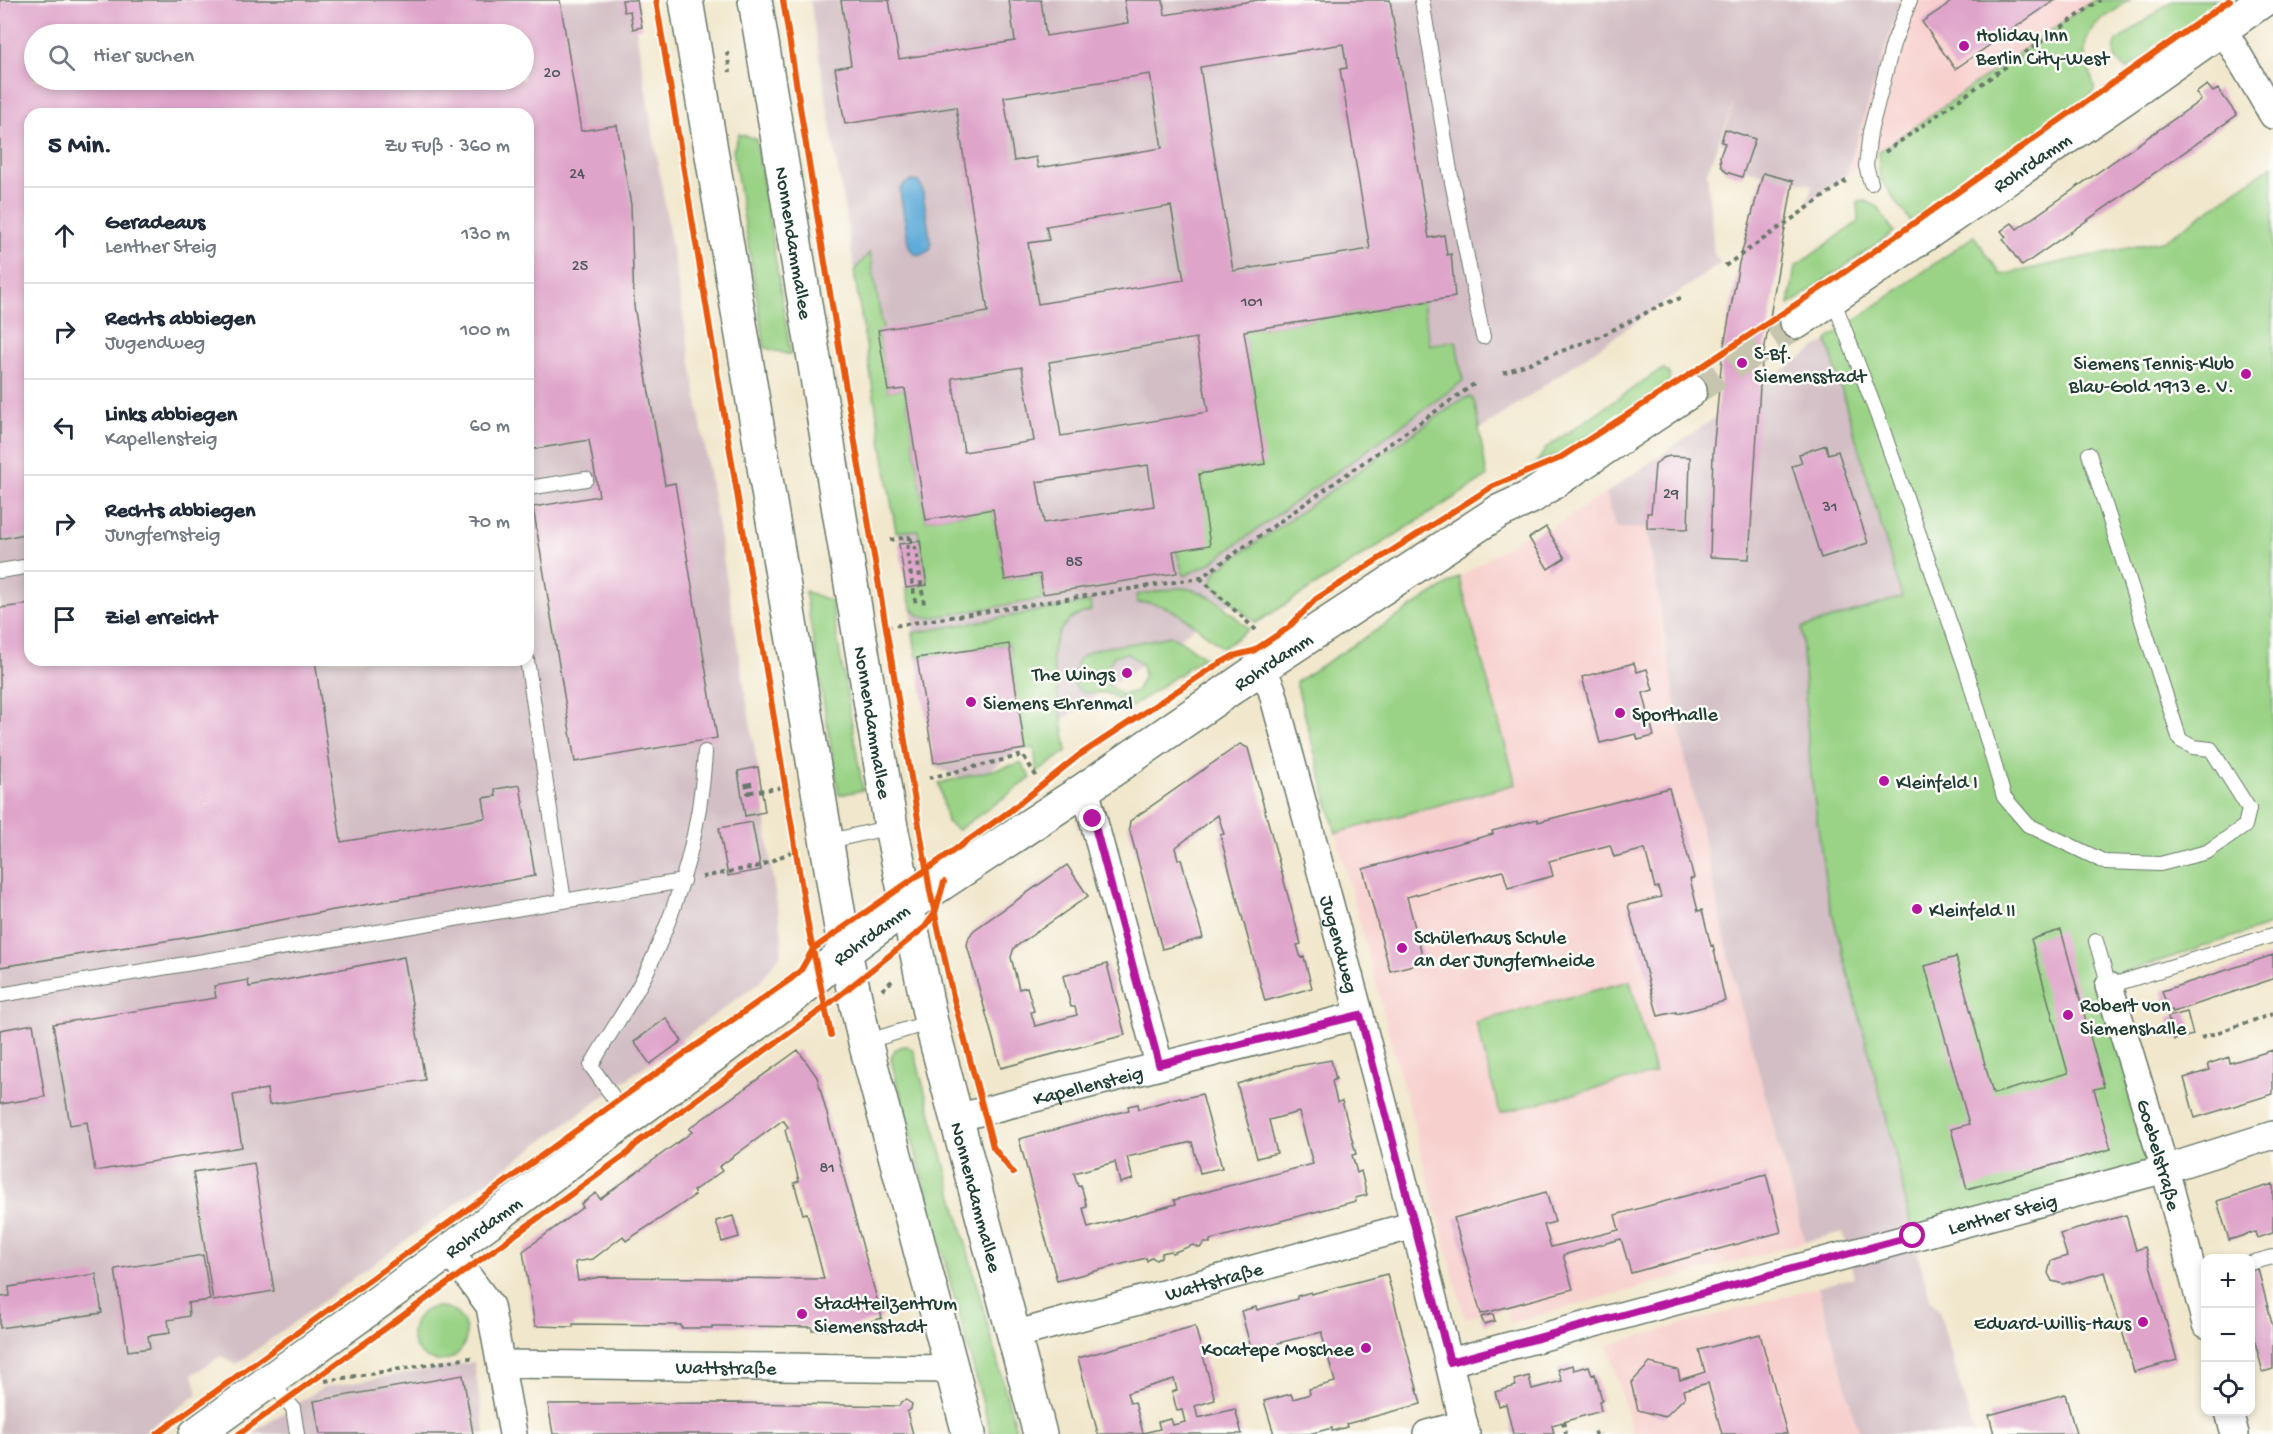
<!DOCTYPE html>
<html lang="de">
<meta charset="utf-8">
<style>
body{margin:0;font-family:"Gochi Hand",sans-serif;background:#f2f2f3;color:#1f2937}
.controls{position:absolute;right:18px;bottom:18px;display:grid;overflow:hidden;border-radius:12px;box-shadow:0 3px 9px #0003}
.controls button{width:54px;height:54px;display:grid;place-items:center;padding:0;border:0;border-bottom:2px solid #e0e1e3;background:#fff;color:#1f2937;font:30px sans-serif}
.stop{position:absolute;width:18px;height:18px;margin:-14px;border:4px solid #b5179e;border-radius:50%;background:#fff}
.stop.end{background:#b5179e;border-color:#fff;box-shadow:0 2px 6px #0008}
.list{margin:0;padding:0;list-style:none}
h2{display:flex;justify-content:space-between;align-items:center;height:78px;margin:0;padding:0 24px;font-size:26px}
h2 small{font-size:20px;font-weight:400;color:#747a83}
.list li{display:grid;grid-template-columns:39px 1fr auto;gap:18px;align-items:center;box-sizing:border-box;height:96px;padding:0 24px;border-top:2px solid #e0e1e3}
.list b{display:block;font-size:22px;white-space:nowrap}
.list p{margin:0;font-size:20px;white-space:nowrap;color:#747a83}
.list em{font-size:20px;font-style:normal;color:#747a83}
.icon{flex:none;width:33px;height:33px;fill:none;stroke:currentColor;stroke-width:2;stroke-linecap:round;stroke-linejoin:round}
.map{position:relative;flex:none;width:2273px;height:1434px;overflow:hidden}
.search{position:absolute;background:#fff;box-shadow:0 3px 9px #0003;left:24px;top:24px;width:510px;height:66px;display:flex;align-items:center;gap:15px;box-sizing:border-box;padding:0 21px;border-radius:33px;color:#747a83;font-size:22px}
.panel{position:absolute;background:#fff;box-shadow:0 3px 9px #0003;left:24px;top:108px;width:510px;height:558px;border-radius:18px}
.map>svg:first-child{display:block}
.built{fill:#f7d0ce}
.industrial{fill:#d2bec4;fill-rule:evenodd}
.green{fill:#9ad386;stroke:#5c885d;stroke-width:1.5;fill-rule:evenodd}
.water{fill:#60acd9;stroke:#407486;stroke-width:1.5}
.building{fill:#dfa4ca;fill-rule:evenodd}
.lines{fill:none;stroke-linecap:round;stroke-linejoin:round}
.secondary-tunnel{stroke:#c7c5ae;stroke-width:33;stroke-dasharray:33 16;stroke-linecap:butt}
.lane-casing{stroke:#687869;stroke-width:16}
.street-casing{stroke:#687869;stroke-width:30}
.secondary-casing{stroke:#687869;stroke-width:36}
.path{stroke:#687869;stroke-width:4;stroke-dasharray:4.5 4.5;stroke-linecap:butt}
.lane{stroke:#fff;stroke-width:14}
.street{stroke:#fff;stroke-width:27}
.secondary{stroke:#fff;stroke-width:33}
.cycleway-casing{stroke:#fdfcf7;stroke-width:10}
.cycleway{stroke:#e8590c;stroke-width:6}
.route{stroke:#b5179e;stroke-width:8}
.poi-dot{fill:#b5179e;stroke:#fdfcf7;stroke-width:2}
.labels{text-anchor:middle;stroke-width:5;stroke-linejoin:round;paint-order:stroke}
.number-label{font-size:16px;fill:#4f575a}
.poi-label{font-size:20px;fill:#1f3d34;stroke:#fdfcf7;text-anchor:start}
.street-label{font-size:20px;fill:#1f3d34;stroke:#fdfcf7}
</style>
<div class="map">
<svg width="2273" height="1434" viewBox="0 0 2273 1434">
<rect width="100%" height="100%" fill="#fdfcf7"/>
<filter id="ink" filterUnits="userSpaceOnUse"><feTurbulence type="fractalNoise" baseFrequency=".0167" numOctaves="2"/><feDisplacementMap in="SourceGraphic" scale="12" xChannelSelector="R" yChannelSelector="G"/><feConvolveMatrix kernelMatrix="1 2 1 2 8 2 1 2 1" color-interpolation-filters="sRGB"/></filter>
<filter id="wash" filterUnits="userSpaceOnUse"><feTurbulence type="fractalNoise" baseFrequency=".008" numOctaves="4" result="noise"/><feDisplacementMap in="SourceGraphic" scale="24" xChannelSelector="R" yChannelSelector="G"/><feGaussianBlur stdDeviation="1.35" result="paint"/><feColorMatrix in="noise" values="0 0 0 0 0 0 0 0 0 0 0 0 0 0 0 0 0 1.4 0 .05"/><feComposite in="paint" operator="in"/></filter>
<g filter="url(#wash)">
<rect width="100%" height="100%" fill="#f1e7cc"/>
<path class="built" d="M1900,0H2094L1846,175Z
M1606,493L1615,528H1647L1683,747L1737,992L1805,1242L1510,1323L1506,1308L1465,1318L1296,682L1526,534L1548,569L1565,557L1548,530Z
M1818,1287L1859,1434H1632L1608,1345Z"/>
<path class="industrial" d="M0,0H631L765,812L770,862L782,935L781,953L760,982L237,1364L221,1356L193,1374L198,1394L141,1434H0ZM34,34H524V80H34ZM30,114H528V660H30Z
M810,0H1900L1846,175L1807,204L1812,185L1745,169L1742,177L1726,172L1719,161L1725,143L1721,142L1736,97L1707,172L1714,254L1721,263L1132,671L1025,746V749L1018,750L972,783L937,768L934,763L912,630L914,629Z
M1827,340L1902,598L1811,775L1827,893L1893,1143L1913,1236L1930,1299L1939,1311L1974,1434H1859L1818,1287L1855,1277L1843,1232L1805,1242L1737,992L1683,747L1647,528H1615L1606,493Z
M474,1362L485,1434H251L323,1387Z"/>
<path class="green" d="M2094,0H2130C2108,16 2078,29 2086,61C2089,73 2095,80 2094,93L1911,222L1881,180L1879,172V152Z
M2173,0H2224L2127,69C2115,63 2111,53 2117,41Z
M739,134L756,139L791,355L765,348L733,150Z
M2273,165V924L2107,978L2165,1169L1913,1236L1893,1143L1827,893L1811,775L1806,711L1802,628L1902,597L1827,340L1974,236L2001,275L2166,240Z
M1865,201L1877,206L1894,232L1789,305L1795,267L1858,222V202Z
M870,252L883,330L878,331L888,391L905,389L926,520L993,509L1005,580L1040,574L1044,599L928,618C911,616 910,602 906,588L927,584L918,530L896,532L854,271Z
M1422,302L1430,345L1456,341L1463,381L1209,564L1184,576L1176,550L1199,474L1264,464L1244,331Z
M1664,369L1670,374L1668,385L1561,454L1537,462L1547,447L1654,374Z
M1469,397L1473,399L1475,405L1487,477L1256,623L1211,584L1217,570L1463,399Z
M1459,577L1516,784L1336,833L1296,682Z
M1178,588C1209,588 1227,610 1249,629L1223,648C1198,629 1172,600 1138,603L1136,595Z
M805,591L831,601L863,790L839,795Z
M1090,602L1091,611C1066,616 1054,633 1052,658L1067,751L1037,773L1034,748L1025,749L1009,644L917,658L913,633Z
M1170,636L1180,640L1204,657L1124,712C1118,690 1103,692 1084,693L1075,686C1069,647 1100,649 1128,644C1142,642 1156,639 1170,636ZM1128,653L1142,665L1144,676L1136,691L1121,695L1107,683L1105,672L1114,656Z
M1021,763L1031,778L958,830L947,822L939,783Z
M1630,981L1655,1073L1500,1113L1476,1022Z
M906,1046L913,1049L915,1055L1017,1434H991L891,1060C893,1050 897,1047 906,1046Z
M412 1334a27 27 0 1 1 54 0a27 27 0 1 1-54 0Z"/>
<path class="water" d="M911,181L918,182L922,187L931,244L930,250L921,255L914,254L909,247L900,191L904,184Z"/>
<g id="blocks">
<path class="building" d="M0,0H560L581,131L617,125L631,205L634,306L665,485L675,483L717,738L575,762L533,507L599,496L589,440L528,450V114H30V533L0,539ZM34,34H524V80H34Z
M622,0H637L642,27L633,29L630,11L624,12Z
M841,0H889L899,59L1015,41L1009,0H1041L1046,36L1128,23L1124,0H1163L1165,15L1258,0H1390L1429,238L1444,235L1447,255L1451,254L1455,297L1244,331L1265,464L1199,474L1210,545L1173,551L1177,573L1043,594L1040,574L1005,580L993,509L926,520L905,389L888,391L878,330L988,312L956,107L845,124L835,68L851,65ZM1343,44L1347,68L1340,69L1370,249L1233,271L1200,67ZM1150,74L1162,148L1038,168L1036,157L1014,161L1004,97ZM1171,206L1184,280L1038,304L1028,243L1049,240L1046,226ZM1196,338L1208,412L1061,436L1049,362ZM1022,367L1034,441L964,452L952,378ZM1148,465L1154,506L1044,523L1037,482Z
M1954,0H2055L1955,69L1922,22Z
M2207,85L2213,92L2218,89L2237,115L2022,266L2003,239L2006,237L2001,231L2012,223L2017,229L2201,100L2196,93Z
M1725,129L1755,139L1742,177L1726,172L1721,166L1720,156L1725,143L1721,142Z
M1763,173L1793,181L1761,370L1749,559L1710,557L1713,452L1722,357L1739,263Z
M1826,445L1828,454L1838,451L1868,543L1821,558L1792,466L1802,463L1799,454Z
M1670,456L1690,457L1688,529L1647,528V513H1651L1655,465L1662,458Z
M1546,527L1565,558L1548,569L1529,538Z
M920,541L927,585L906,588L899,544Z
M30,604V660H315L341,842L486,818L483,798L496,796L495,789L520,785L535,876L328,911L203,935L0,967V608Z
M1009,644L1025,749L934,763L917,658Z
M1634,663L1637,672L1647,669L1653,690L1643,693L1654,736L1638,740L1636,734L1600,743L1582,677Z
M1240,744L1248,748L1301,944L1297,945L1301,958L1304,957L1312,988L1265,1001L1220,835L1224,834L1218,815L1175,848L1178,859H1181L1203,938L1162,949L1129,828L1130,821Z
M758,767L765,812L745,816L738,771Z
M1669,788L1694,878L1690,879L1698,911L1702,910L1711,946L1713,945L1725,1001L1676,1014V1012L1658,1016L1628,905L1661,897L1658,887L1655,888L1645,849L1614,857L1610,845L1549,861L1553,876L1508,888L1503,871L1407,897L1424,962L1390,971L1363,869L1493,834L1492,831L1538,819V822Z
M752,822L761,870L728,876L719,828Z
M1067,865L1088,896L1014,948L1011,957L1019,989L1027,987L1034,1011L1031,1012L1035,1026L1077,1015L1075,1007H1071L1063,976L1107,964L1125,1035L1001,1068L967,945L969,937L974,930Z
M2061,930L2104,1087L2094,1089L2111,1149L1967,1189L1951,1129L1969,1124L1925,966L1956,957L1993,1094L2068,1073L2031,939Z
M2273,955V979L2173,1012L2172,1010L2169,1011L2162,991Z
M404,957L425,1080L269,1105L267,1089L233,1095L242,1147L95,1171L87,1122L70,1125L53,1024L216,998L214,986L248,980L249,987Z
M2187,1012L2193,1035L2174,1040L2168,1017Z
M666,1018L682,1041L650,1064L634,1042Z
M33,1024L45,1097L0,1104V1030Z
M798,1050L817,1077L882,1318L841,1330H812V1327L722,1326H712V1328H681V1325L573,1324V1327L535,1326L523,1251L583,1207L581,1204L596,1193L600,1199L692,1132L689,1129L694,1125ZM783,1120L788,1127L785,1130L799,1181L794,1183L803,1214L807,1213L824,1279L600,1277L578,1281L575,1262L593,1259L623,1236L626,1241L675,1209L695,1195L693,1191L722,1171L719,1167Z
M2273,1050V1094L2195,1118L2184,1078L2210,1070L2208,1064L2229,1057L2230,1063Z
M1331,1060L1336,1079L1332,1081L1337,1102L1342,1101L1356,1154L1352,1155L1357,1173L1361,1171L1367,1195L1355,1198L1356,1201L1210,1240V1243H1204L1200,1248L1193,1245L1172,1253L1171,1251L1162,1253L1161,1257L1156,1260L1152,1257L1147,1261L1146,1258L1057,1281L1019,1139L1129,1110L1128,1106L1138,1104L1139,1109L1180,1097L1181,1099L1202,1094L1222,1168L1200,1173L1192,1142L1127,1157L1133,1179L1120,1183L1115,1162L1074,1173L1078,1186L1081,1185L1087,1207L1083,1208L1088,1228L1176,1204L1174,1200L1313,1164L1299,1112L1269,1120L1277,1153L1257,1158L1237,1084L1292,1067Z
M254,1163L274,1291L213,1301L193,1172Z
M1766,1174L1781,1232L1631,1273L1621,1239L1617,1240L1563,1255L1573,1289L1481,1314L1454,1218L1546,1192L1555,1222L1544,1225L1551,1247L1619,1230L1615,1215Z
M2273,1184V1233L2257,1238L2255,1232L2229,1240L2217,1201Z
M2126,1215L2136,1250L2145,1247L2177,1360L2134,1372L2105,1272L2063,1284L2052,1281L2048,1273L2051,1261L2067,1256L2060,1234Z
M733,1216L739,1237L722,1242L716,1221Z
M203,1255L210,1300L188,1303L189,1316L168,1320L170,1333L148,1336L150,1348L128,1351L115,1269Z
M2258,1269L2273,1327V1369L2263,1372L2250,1324V1271Z
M96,1274L102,1313L0,1328V1297L10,1296L9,1287Z
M1387,1274L1421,1404L1346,1424L1347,1427L1332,1431V1428L1309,1434H1274L1264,1401L1291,1394L1293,1399L1310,1394L1309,1389L1335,1382L1322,1335V1332L1278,1343L1279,1349L1253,1356L1241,1311L1256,1307L1257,1310L1297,1299V1296L1311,1292V1294Z
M1493,1314L1495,1321L1484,1324L1481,1317Z
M1195,1326L1215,1400L1195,1406L1198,1418L1235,1409L1242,1434H1098L1078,1358ZM1174,1379L1177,1390L1172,1392L1177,1411L1182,1410L1185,1422L1173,1425L1171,1419L1158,1422L1160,1429L1143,1433L1135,1402L1130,1403L1127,1393Z
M1760,1334L1787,1434H1722L1708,1383L1683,1390L1685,1397L1665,1417L1638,1410L1631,1383L1650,1363L1678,1370L1680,1380L1705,1372L1699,1350Z
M1573,1365L1574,1370L1589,1366L1592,1375L1595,1374L1602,1400L1599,1401L1601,1411L1552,1425L1554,1434H1513L1506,1404L1499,1406L1495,1392L1516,1386L1514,1380L1529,1376L1532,1389L1562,1381L1558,1369Z
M463,1375L473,1434H320L314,1401Z
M2065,1394L2076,1434H1994L1989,1415Z
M906,1400L912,1404L911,1409L907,1412L913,1434H553L548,1404L738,1403L899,1406L901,1402Z"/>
</g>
</g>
<g filter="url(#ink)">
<use href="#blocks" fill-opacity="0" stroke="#687869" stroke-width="1.5"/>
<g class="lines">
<path class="secondary-tunnel" d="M1690,391L1797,322"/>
<defs>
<path id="lane" d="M1422,0L1451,177L1483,337
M1871,183L1866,166L1870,132L1893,44L1910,0
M1833,299L1880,422L1967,672L2004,797L2028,825L2105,862L2160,864L2207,852L2245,826L2249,809L2211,749L2193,747L2180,740L2089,454
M528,488L586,479
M0,571L30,566
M527,660L564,901
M826,842L891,827
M2096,941L2109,986L2273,935
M0,995L683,881
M865,1042L931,1022
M628,1118L591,1066C609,1033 633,1001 649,967C681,899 701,827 705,752
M2250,1263L2273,1257
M271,1382L293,1408L297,1434"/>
<g id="street">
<path d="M2223,29L2273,115"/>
<path id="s1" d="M1262,667L1272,690C1339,938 1407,1185 1466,1434"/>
<path d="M1085,789L1159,1064"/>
<path id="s2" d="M2109,986L2165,1169L2206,1324"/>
<path id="s3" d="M956,1118L1360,1015"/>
<path d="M449,1251L490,1306L513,1434"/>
<path id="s4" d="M1014,1335L1414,1225"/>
<path id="s5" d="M1450,1362L2165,1169L2273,1135"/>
<path id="s6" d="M501,1364L952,1369"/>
<path d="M2229,1412L2235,1434"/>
<path d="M1427,1434L1464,1424"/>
</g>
<g id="secondary">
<path d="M686,0L845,952L865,1042L969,1434"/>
<path id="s7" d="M755,0L891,827L931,1022L1040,1434"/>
<path id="s8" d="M1797,322L2127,96L2263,0"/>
<path id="s9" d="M196,1434L449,1251L796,994L845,952L906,907L1085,789L1262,667L1498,512L1531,497L1690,391"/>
</g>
</defs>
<use href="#lane" class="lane-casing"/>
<use href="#street" class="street-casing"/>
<use href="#secondary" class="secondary-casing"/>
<path class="path" d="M727,52L730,72
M1885,152L2100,0
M1725,266L1850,178
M1503,373L1599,337L1661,305L1681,298
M910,538L916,550L924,604
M890,540L909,537L907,551L916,606
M1200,578L1256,630
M887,627L1200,578L1477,382
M929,778L1023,755L1038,779
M750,782L751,792L785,787
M746,783L748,793L751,792
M702,877L760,866L800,848
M882,990L894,979
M2201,1038L2273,1014
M325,1381L476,1357
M1563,1422L1566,1434
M1593,1434L1600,1432V1434"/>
<use href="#lane" class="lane"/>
<use href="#street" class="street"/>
<use href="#secondary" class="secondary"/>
<defs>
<path id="cycleway" d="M656,0L809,931L831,1035
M783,0L820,233L930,891L952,992L990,1135L993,1147L1013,1173
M157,1434L617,1101L792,978L801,970L813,949L1010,811L1078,756L1215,666L1233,656L1253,651L1288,628L1316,599L1493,486L1558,459L1689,375L1836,278L2230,0
M239,1434L628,1153L638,1142L825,1007L925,927L935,913L944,882"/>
</defs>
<use href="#cycleway" class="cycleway-casing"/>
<use href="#cycleway" class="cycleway"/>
</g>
</g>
<g class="lines" filter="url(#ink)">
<path class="route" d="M1093,819L1159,1064L1360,1015L1450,1362L1913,1236"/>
</g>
<g class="poi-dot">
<circle cx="1964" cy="46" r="6"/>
<circle cx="1742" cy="363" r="6"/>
<circle cx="2246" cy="374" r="6"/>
<circle cx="1127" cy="673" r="6"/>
<circle cx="971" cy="702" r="6"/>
<circle cx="1620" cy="713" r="6"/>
<circle cx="1884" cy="781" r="6"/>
<circle cx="1917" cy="909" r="6"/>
<circle cx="1402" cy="948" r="6"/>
<circle cx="2068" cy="1015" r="6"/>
<circle cx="802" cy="1314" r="6"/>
<circle cx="2143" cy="1322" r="6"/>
<circle cx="1366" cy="1348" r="6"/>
</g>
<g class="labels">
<g class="number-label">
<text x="552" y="77">20</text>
<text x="577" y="178">24</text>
<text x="580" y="270">25</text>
<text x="1252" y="306">101</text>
<text x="1671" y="498">29</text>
<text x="1830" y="511">31</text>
<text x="1074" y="566">85</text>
<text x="827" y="1172">81</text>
</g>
<g class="poi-label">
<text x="1976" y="41">Holiday Inn<tspan x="1976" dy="23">Berlin City-West</tspan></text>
<text x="1754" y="359">S-Bf.<tspan x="1754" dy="23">Siemensstadt</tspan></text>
<text x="2234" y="369" text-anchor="end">Siemens Tennis-Klub<tspan x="2234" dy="23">Blau-Gold 1913 e. V.</tspan></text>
<text x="1115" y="680" text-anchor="end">The Wings</text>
<text x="983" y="709">Siemens Ehrenmal</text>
<text x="1632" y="720">Sporthalle</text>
<text x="1896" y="788">Kleinfeld I</text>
<text x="1929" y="916">Kleinfeld II</text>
<text x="1414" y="943">Schülerhaus Schule<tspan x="1414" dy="23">an der Jungfernheide</tspan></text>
<text x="2080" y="1011">Robert von<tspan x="2080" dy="23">Siemenshalle</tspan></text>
<text x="814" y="1309">Stadtteilzentrum<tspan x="814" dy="23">Siemensstadt</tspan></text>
<text x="2131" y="1329" text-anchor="end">Eduard-Willis-Haus</text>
<text x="1354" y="1355" text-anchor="end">Kocatepe Moschee</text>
</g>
<g class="street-label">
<text dy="7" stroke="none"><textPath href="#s8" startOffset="284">Rohrdamm</textPath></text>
<text dy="7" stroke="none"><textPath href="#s7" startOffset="246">Nonnendammallee</textPath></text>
<text dy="7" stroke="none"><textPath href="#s9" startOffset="1326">Rohrdamm</textPath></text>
<text dy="7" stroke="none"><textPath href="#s7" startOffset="732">Nonnendammallee</textPath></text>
<text dy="7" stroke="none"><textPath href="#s9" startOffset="840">Rohrdamm</textPath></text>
<text dy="7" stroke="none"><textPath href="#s1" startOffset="288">Jugendweg</textPath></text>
<text dy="7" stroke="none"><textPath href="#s3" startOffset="136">Kapellensteig</textPath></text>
<text dy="7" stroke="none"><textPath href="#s2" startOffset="176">Goebelstraße</textPath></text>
<text dy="7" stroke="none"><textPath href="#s7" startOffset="1218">Nonnendammallee</textPath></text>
<text dy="7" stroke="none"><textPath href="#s5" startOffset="572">Lenther Steig</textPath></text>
<text dy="7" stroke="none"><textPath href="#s9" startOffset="354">Rohrdamm</textPath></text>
<text dy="7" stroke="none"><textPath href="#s4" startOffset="207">Wattstraße</textPath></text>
<text dy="7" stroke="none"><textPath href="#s6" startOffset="225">Wattstraße</textPath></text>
</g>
</g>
</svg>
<div class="controls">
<button>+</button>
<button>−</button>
<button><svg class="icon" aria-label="locate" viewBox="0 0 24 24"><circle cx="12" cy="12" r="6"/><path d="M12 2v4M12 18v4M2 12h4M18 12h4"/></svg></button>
</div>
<div class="stop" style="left:1913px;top:1236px"></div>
<div class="stop end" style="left:1093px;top:819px"></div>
<div class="search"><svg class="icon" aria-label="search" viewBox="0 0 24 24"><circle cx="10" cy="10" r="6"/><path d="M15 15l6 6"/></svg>Hier suchen</div>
<section class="panel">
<h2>5 Min.<small>Zu Fuß · 360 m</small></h2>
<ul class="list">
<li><svg class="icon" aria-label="ahead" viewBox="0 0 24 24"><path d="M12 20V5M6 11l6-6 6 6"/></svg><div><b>Geradeaus</b><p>Lenther Steig</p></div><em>130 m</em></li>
<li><svg class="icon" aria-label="right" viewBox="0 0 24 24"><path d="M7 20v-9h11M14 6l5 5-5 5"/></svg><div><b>Rechts abbiegen</b><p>Jugendweg</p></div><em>100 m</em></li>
<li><svg class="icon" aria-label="left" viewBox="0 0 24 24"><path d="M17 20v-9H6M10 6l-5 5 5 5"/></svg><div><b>Links abbiegen</b><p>Kapellensteig</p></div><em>60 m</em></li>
<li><svg class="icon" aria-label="right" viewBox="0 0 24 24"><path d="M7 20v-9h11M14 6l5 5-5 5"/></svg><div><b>Rechts abbiegen</b><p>Jungfernsteig</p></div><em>70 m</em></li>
<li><svg class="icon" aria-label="arrive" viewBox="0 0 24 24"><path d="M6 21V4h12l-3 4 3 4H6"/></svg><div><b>Ziel erreicht</b></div></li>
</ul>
</section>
</div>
